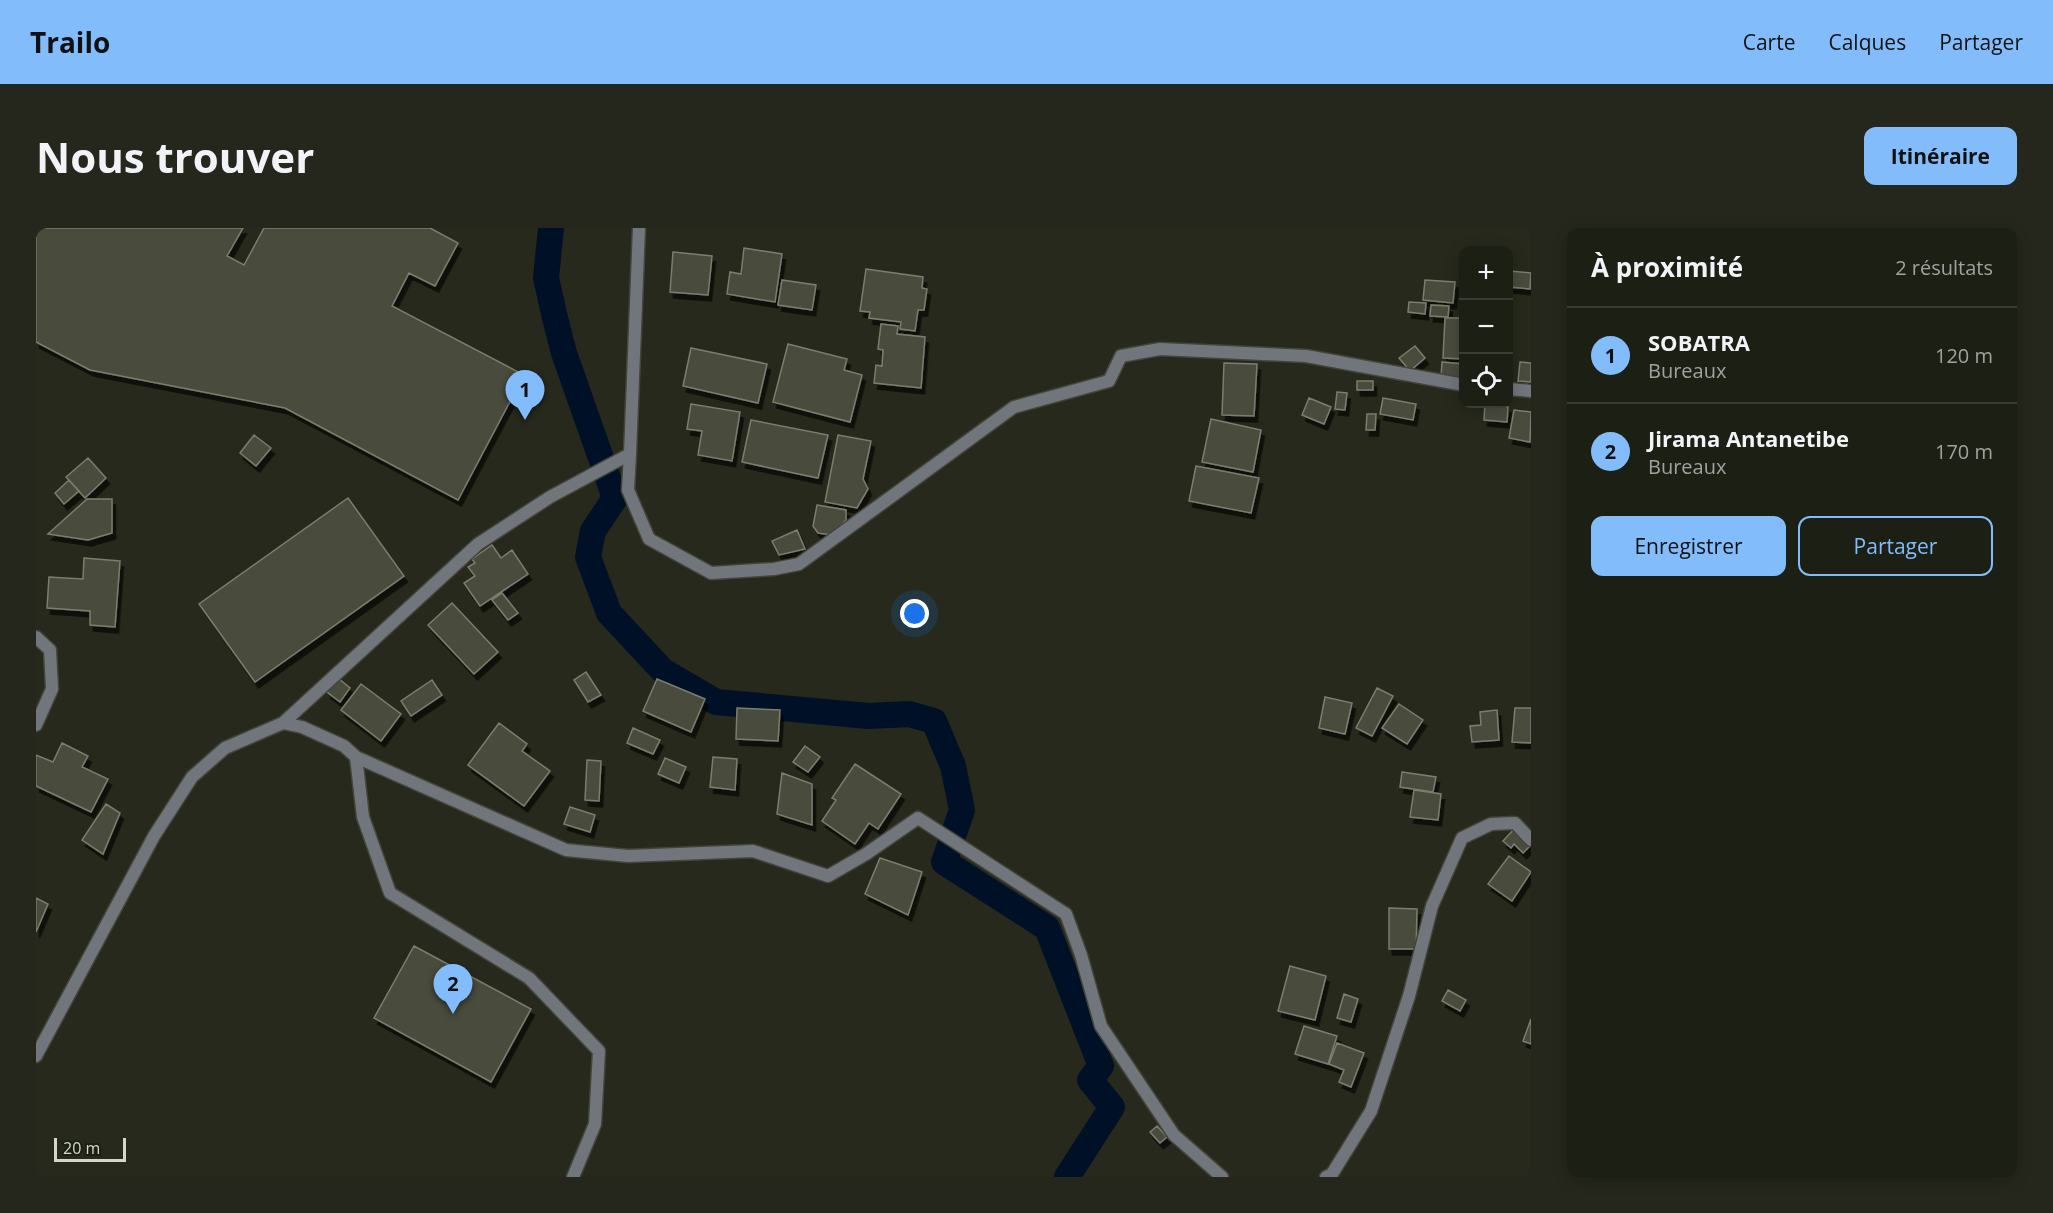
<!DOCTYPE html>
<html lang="fr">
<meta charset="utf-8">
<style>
body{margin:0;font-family:"Open Sans",sans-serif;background:#25271d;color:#f1f3f6}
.controls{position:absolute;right:18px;top:18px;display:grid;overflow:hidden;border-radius:12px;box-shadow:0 3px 15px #0003}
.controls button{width:54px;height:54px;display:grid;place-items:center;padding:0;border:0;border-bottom:2px solid #3a3d34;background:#1c1f14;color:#f1f3f6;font:30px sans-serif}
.scale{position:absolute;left:18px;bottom:15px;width:72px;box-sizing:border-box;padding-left:6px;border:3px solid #d5d7ce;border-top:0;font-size:16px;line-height:21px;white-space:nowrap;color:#d5d7ce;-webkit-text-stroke:4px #1c2012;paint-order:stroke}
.you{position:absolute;left:879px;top:386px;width:21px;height:21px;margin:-15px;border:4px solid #fff;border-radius:50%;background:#1a73e8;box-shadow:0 0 0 9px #1a73e833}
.badge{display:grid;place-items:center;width:39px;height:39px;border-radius:50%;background:#83bcfb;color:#111;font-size:20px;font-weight:700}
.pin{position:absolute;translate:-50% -50px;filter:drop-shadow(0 2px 3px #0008)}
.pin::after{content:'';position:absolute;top:32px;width:21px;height:18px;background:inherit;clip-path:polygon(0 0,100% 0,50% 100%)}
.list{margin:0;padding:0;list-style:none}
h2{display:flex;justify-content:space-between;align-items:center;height:78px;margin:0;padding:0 24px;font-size:26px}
h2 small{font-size:20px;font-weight:400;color:#a0a2a0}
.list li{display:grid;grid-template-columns:39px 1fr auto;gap:18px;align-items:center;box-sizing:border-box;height:96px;padding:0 24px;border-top:2px solid #3a3d34}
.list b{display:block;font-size:22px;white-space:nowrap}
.list p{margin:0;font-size:20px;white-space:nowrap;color:#a0a2a0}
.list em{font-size:20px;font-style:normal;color:#a0a2a0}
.actions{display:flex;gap:12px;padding:18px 24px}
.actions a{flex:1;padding:14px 0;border:2px solid #83bcfb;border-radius:12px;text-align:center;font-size:21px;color:#83bcfb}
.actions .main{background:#83bcfb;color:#111}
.icon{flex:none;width:33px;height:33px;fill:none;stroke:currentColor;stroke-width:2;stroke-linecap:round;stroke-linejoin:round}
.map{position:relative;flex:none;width:1495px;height:949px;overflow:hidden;border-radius:12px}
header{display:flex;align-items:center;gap:36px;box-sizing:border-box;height:84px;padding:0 30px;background:#83bcfb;color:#111}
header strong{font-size:28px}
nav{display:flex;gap:33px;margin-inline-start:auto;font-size:21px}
.intro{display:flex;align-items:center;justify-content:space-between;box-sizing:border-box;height:144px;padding:0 36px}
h1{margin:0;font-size:42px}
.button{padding:15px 27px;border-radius:12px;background:#83bcfb;color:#111;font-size:21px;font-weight:700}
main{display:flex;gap:36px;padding:0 36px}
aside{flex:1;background:#1c1f14;border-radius:12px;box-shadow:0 3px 15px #0003}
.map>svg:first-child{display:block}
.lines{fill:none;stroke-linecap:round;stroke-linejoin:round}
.canal{stroke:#001127;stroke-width:26}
.building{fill:#484b3c;stroke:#7a7e6e;stroke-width:1.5;filter:url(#shadow)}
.service-casing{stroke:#424538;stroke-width:15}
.minor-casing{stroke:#424538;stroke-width:15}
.service{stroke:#71767c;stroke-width:12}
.minor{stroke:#71767c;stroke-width:12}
</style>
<header>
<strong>Trailo</strong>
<nav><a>Carte</a><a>Calques</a><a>Partager</a></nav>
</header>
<div class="intro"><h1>Nous trouver</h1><a class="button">Itinéraire</a></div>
<main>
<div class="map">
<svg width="1495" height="949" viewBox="0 0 1495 949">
<defs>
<filter id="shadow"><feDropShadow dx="3.5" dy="6" stdDeviation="0" flood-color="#0009"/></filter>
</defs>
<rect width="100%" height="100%" fill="#26291b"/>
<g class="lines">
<path class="canal" d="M515,0L510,50L519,90L528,125L579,270L557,303L552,329L573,385L627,443L680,474L833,488L873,486L898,493L917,538L926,582L908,634L1011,700L1065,838L1054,852L1076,879L1031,949"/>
</g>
<path class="building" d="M0,0H207L191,28L208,37L228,0H394L422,15L399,58L373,45L356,78L488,147L422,272L249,180L54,142L0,114Z
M708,20L746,26L739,74L691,66L694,44L705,46Z
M637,24L676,28L672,67L634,64Z
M830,41L887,49L886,60L891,61L888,82H882L879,103L864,101L865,94L833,90L834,84L824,83Z
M1474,43L1495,45L1494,61L1473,59Z
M746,52L780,57L776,82L742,77Z
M1389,52L1419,54L1417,75L1387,72Z
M1373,74L1390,75L1389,86L1372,84Z
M1395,77L1413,78L1412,89L1394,88Z
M1409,90H1428V131L1407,130Z
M845,96L862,98L861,106L889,109L885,160L838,155L840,137L846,138L847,122L842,121Z
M752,116L811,131L808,142L826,147L814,194L737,174Z
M1379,118L1389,130L1374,143L1363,130Z
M655,120L731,136L722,175L647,158Z
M1406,134L1428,136V151L1405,149Z
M1484,134L1495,135V154L1482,153Z
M1188,135L1221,136L1218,188L1186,187Z
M1321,153H1337V162H1321Z
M1301,164L1311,165L1309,182L1299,181Z
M1273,170L1295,179L1288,196L1266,187Z
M1347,170L1380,176L1377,192L1344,186Z
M655,176L704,184L696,233L662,227L666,203L651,201Z
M1449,176L1472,179L1471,194L1448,192Z
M1478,182L1495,184L1494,214L1473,210Z
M1331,186H1340L1339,202H1330Z
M1175,191L1225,202L1217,244L1166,234Z
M715,192L792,207L782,250L706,234Z
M218,207L235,220L220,238L204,225Z
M802,207L835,213L827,251L832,261L821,280L789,274Z
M52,230L70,250L49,270L30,249Z
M1160,238L1223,250L1215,285L1153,273Z
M33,252L43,263L28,276L19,265Z
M312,270L368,348L219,454L163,376Z
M51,271H76V305L52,312L12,306Z
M781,277L810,282V292L796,307L782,305L777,298Z
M761,302L769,321L743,327L736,313Z
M456,317L465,330L476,322L492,346L444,378L428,355L439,348L432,339L439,335L436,331Z
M48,330L84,333L79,399L54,397V383L11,380L13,349L47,351Z
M466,365L482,385L472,392L456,372Z
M416,375L462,424L438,446L392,397Z
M550,444L565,467L552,474L538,452Z
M302,450L314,460L304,474L291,464Z
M621,451L669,471L655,504L607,483Z
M396,452L406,467L375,488L365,473Z
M325,456L365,486L345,513L305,482Z
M1341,460L1357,468L1336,508L1320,500Z
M1289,469L1316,475L1309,506L1283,500Z
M1363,476L1387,492L1371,516L1346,500Z
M701,480L744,482L742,513L700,511Z
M1479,480H1495V515L1476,514Z
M1461,482L1463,512L1436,514L1434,498L1445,497L1444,484Z
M463,495L491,516L486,523L514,543L488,578L432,537Z
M597,500L624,512L617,526L591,515Z
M26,515L52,528L46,539L72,551L55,584L0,558V527L17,534Z
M769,518L784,529L772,544L757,534Z
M677,529L701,531L699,562L674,559Z
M629,530L650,539L643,555L622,546Z
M551,532L565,533L563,573L549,572Z
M819,536L865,566L842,601L833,595L819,616L786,593L800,572L796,570Z
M1366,544L1400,549L1397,564L1364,559Z
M746,545L776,556V597L741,586Z
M1378,562L1405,566L1402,592L1374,589Z
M70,576L84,585L67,626L46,612Z
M534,579L559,587L554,604L528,596Z
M1479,600L1495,617L1487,625L1478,616L1475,620L1467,613Z
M1473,628L1495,644L1476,673L1452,656Z
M844,630L886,644L872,687L829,666Z
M0,670L12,676L0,704Z
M1353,680L1381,681L1380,721H1353Z
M378,718L495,781L455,854L338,790Z
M1254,738L1290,748L1279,792L1242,783Z
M1412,762L1430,772L1424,783L1406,773Z
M1308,766L1322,771L1315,794L1301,790Z
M1495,791V816L1487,813Z
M1268,798L1301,808L1292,836L1259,826Z
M1301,815L1328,825L1315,859L1303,854L1308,842L1293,836Z
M1121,898L1131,909L1124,915L1114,904Z"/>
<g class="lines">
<defs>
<path id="service" d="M320,529L327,589L354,665L493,750L563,823L559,896L537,949"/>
<path id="minor" d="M1472,161L1495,163
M594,226L592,262L613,311L675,345L738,341L763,336L978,179L1073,153L1085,128L1124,121L1270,128L1428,157
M0,409L14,422L16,461L0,497
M247,495L442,316L514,269L594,226L603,0
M0,828L118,608L156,549L189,520L247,495L266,499L308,518L320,529L530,622L592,628L717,623L792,648L830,626L882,590L1030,686L1045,727L1065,798L1138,907L1186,949
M1290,949L1296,946L1335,883L1373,768L1396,678L1426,610L1455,596L1479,595L1495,612"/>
</defs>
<use href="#service" class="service-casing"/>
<use href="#minor" class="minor-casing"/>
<use href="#service" class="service"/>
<use href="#minor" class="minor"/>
</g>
</svg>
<div class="controls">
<button>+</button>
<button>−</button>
<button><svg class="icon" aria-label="locate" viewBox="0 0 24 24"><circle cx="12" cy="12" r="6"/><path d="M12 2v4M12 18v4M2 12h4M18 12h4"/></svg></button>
</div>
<div class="scale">20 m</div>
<div class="you"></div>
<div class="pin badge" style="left:489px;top:192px">1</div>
<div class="pin badge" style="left:417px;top:786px">2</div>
</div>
<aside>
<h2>À proximité<small>2 résultats</small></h2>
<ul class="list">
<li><span class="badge">1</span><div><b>SOBATRA</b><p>Bureaux</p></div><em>120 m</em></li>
<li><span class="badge">2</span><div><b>Jirama Antanetibe</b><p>Bureaux</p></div><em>170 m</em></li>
</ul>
<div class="actions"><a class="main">Enregistrer</a><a>Partager</a></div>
</aside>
</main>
